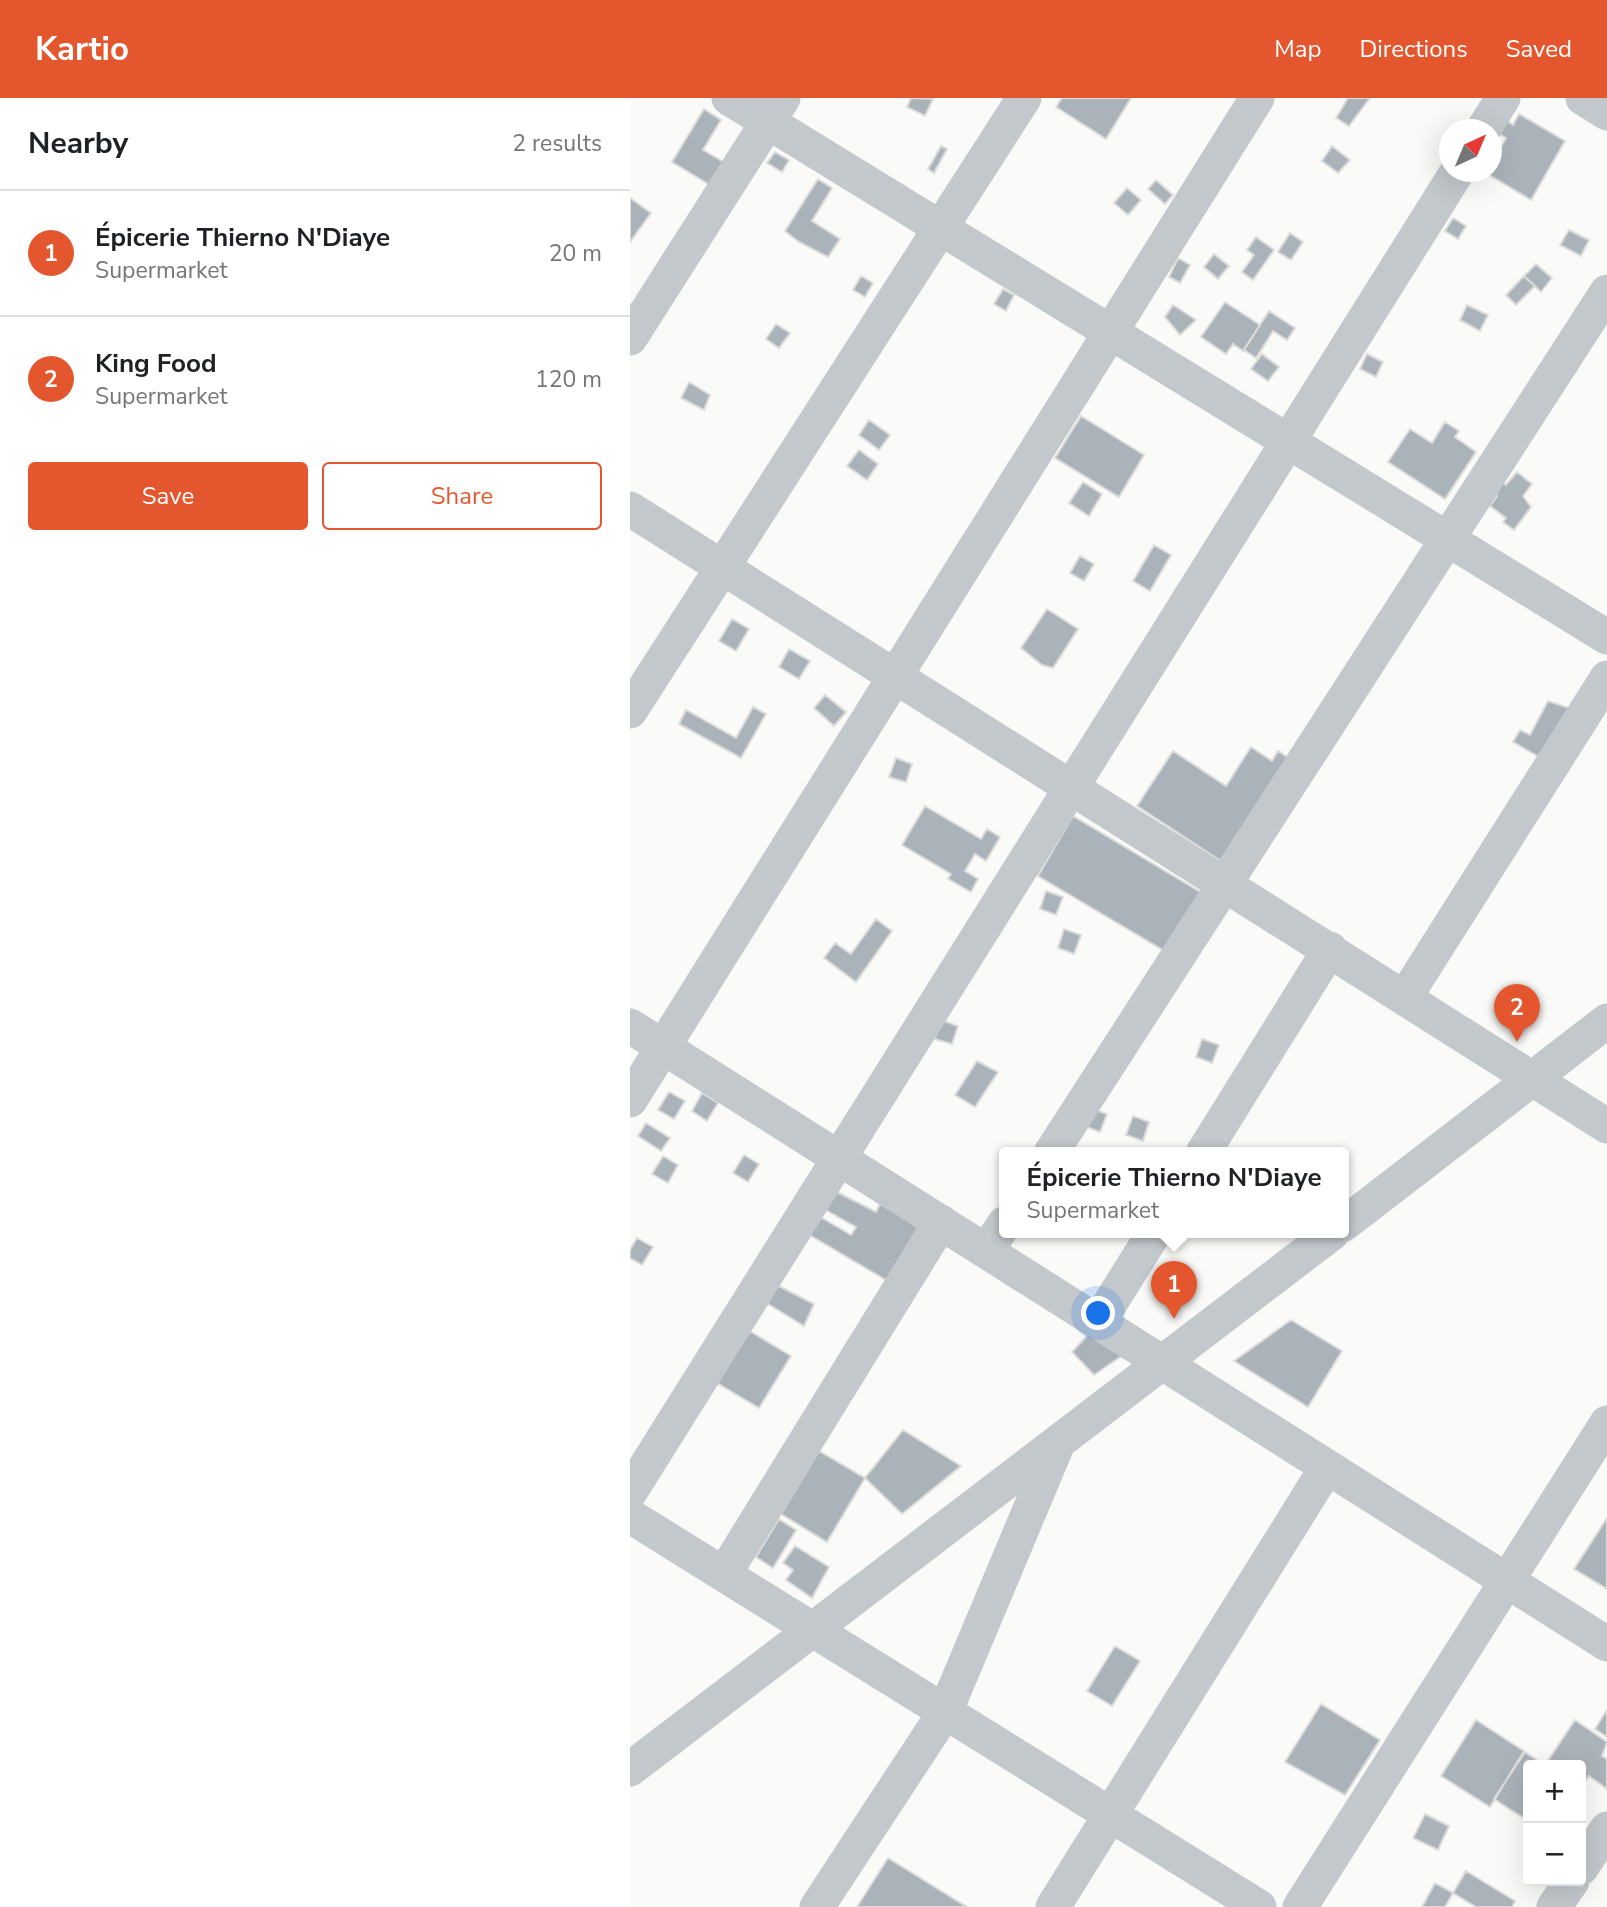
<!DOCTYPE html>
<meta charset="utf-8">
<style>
body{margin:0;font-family:"Nunito Sans",sans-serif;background:#f2f2f2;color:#202124}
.controls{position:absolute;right:21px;bottom:21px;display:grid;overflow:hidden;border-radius:7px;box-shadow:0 7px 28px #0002}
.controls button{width:63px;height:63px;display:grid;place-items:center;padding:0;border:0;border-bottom:2px solid #e0e0e0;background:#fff;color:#202124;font:35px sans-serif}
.compass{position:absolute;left:809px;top:21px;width:63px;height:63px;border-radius:50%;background:#fff;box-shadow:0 7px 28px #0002;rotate:44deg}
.you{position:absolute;left:469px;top:1216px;width:24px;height:24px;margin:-18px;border:5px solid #fff;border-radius:50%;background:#1a73e8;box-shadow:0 0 0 10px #1a73e833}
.badge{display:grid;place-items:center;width:46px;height:46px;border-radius:50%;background:#e4572e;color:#fff;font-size:23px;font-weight:700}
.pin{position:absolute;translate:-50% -58px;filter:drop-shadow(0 2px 4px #0008)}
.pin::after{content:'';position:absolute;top:37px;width:24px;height:21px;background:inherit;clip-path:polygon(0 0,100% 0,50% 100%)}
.popup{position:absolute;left:369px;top:1049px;width:350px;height:91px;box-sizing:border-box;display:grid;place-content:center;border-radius:7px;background:#fff;filter:drop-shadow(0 2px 5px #0005);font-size:23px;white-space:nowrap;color:#757577}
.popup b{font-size:26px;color:#202124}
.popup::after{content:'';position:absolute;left:50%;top:100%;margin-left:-14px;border:14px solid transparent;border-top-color:#fff}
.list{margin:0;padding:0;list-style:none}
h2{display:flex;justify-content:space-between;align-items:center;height:91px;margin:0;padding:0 28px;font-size:30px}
h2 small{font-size:23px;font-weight:400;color:#757577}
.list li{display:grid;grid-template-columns:46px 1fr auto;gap:21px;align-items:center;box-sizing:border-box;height:126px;padding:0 28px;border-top:2px solid #e0e0e0}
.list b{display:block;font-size:26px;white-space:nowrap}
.list p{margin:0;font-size:23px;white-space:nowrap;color:#757577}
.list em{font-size:23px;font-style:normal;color:#757577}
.actions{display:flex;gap:14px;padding:21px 28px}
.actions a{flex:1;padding:16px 0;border:2px solid #e4572e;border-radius:7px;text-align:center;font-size:24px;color:#e4572e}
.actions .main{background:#e4572e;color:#fff}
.map{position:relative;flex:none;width:977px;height:1809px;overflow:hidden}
header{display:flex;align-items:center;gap:42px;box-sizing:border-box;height:98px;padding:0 35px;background:#e4572e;color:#fff}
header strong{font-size:33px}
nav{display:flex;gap:38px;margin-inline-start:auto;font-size:24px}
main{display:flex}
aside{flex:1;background:#fff}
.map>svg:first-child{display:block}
.building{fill:#aab3b9;stroke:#dcdcda;stroke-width:2}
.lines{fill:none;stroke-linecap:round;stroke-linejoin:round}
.minor{stroke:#c3c8cc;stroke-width:35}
</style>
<header>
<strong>Kartio</strong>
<nav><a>Map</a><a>Directions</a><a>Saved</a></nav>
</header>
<main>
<aside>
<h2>Nearby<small>2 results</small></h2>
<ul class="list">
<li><span class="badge">1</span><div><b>Épicerie Thierno N'Diaye</b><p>Supermarket</p></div><em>20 m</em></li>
<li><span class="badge">2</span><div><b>King Food</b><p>Supermarket</p></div><em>120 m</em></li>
</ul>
<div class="actions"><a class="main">Save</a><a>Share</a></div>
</aside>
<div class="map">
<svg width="977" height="1809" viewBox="0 0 977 1809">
<rect width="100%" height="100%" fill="#fafaf8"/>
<path class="building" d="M281,0L303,1L295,18L277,9Z
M432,0H501L476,41L426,9Z
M718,0H740L719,28L706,20Z
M74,11L91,22L73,52L97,66L83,89L42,64Z
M889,16L935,43L901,102L856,75L862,74V65L876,40L866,34L874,21L883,27Z
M311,48L317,51L304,75L298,71Z
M702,48L720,62L708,75L692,63Z
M145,54L159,62L152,74L137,65Z
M188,81L202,90L182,123L210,141L198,159L169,144L155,133Z
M526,82L543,97L535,106L518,91Z
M497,90L511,102L498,117L484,105Z
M0,100L21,115L0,144Z
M823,120L836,128L828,141L815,133Z
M939,132L959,142L951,158L930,147Z
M660,135L673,144L661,162L648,154Z
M626,139L644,152L623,182L612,174L624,157L617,152Z
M584,156L599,168L588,181L574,169Z
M548,160L560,167L550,185L539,179Z
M906,166L922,180L911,194L894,178Z
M231,178L243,185L235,199L223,192Z
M894,178L905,188L886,207L876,197Z
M373,191L384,197L376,213L364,206Z
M595,204L630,227L613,253L603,246L596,256L571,239Z
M543,207L566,222L550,237L535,219Z
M837,207L858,217L850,233L830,222Z
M639,213L665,230L657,242L643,233L626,260L614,252Z
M146,226L160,235L149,250L136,241Z
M632,256L649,269L638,283L621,271Z
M737,256L753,264L746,279L730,271Z
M59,284L80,297L74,312L51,300Z
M451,318L514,357L489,399L425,360Z
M239,322L260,337L249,352L229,337Z
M815,324L829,333L825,339L846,354L815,401L758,364L780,331L802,345Z
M229,352L248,366L237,382L217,368Z
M887,374L902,386L893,398L901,409L884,432L873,424L876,420L860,408L867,398L861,393L869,382L876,387Z
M453,384L472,396L459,418L439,405Z
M524,447L541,457L520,493L503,483Z
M450,458L464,466L454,483L440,475Z
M417,511L448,531L423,570L412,567L391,550Z
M102,521L119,531L106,553L89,543Z
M159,551L180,563L169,581L149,569Z
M195,597L216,614L204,628L184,610Z
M918,603L939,610L911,660L883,644L890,632L900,637Z
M123,609L136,616L111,660L49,626L56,612L106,640Z
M621,649L642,663L648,653L663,663L597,767L507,708L543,653L596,688Z
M266,660L282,666L276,684L259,679Z
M295,708L351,741L357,731L370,739L356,763L345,756L335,773L348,781L341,794L318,781L321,776L272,747Z
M443,718L577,798L543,858L408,778Z
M416,793L433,799L426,817L410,811Z
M246,821L262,833L226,884L194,860L205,845L221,856Z
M434,831L451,837L444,856L428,850Z
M311,922L328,928L322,946L305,941Z
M572,941L589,947L582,965L566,959Z
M347,963L368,974L345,1009L325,997Z
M39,994L55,1003L44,1021L28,1012Z
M72,995L88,1005L77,1023L62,1013Z
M460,1010L477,1016L470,1034L454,1028Z
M503,1018L519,1024L513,1043L496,1037Z
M16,1025L40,1040L31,1053L8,1038Z
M114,1057L129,1066L118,1084L103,1075Z
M33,1058L48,1067L38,1085L22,1076Z
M193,1087L246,1114L250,1106L293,1130L261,1185L171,1132L182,1114L221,1137L226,1129L185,1106Z
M7,1140L23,1149L12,1167L0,1160V1152Z
M145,1186L184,1206L174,1228L135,1204Z
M661,1222L712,1253L678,1309L604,1263Z
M466,1228L496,1255L464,1277L442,1254Z
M118,1232L161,1258L129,1310L87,1285Z
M273,1332L331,1368L272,1416L235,1380Z
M189,1353L235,1380L197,1444L151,1416Z
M977,1420V1491L944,1471Z
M149,1421L166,1432L143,1470L126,1459Z
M165,1448L199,1469L182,1500L156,1482L163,1472L153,1465Z
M485,1548L510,1563L482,1608L457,1593Z
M691,1606L750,1642L715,1697L655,1664Z
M977,1612V1639L965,1631Z
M846,1622L894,1653L860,1709L811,1678Z
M945,1622L977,1644L972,1658L977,1661V1691L959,1678L951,1690V1667H915Z
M895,1654L914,1667H898V1723L864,1701Z
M795,1716L819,1728L808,1752L783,1740Z
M258,1760L337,1809H227Z
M836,1773L885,1803L882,1809H846L823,1795Z
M805,1785L823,1795L815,1809H792Z"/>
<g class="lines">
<path class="minor" d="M99,0L977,539
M953,0L977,15
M853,32L873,0
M0,240L153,0
M0,411L977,1028
M0,613L394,0
M775,899L977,580
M0,928L977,1546
M0,1002L627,0
M421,1055L977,194
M573,1055L700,851
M714,1126L977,923
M357,1152L374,1126
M469,1223L524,1135
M0,1394L827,74
M0,1418L629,1809
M94,1476L311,1124
M0,1671L702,1135
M951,1770L977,1731
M187,1809L315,1614L428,1345
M423,1809L697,1369
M670,1809L977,1325
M924,1809L942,1783"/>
</g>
</svg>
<div class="controls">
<button>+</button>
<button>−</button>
</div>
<svg class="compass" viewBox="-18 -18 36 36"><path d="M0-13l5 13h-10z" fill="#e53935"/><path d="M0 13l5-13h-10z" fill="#757577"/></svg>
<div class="you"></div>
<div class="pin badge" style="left:544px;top:1221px">1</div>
<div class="popup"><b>Épicerie Thierno N'Diaye</b>Supermarket</div>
<div class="pin badge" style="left:887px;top:944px">2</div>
</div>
</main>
